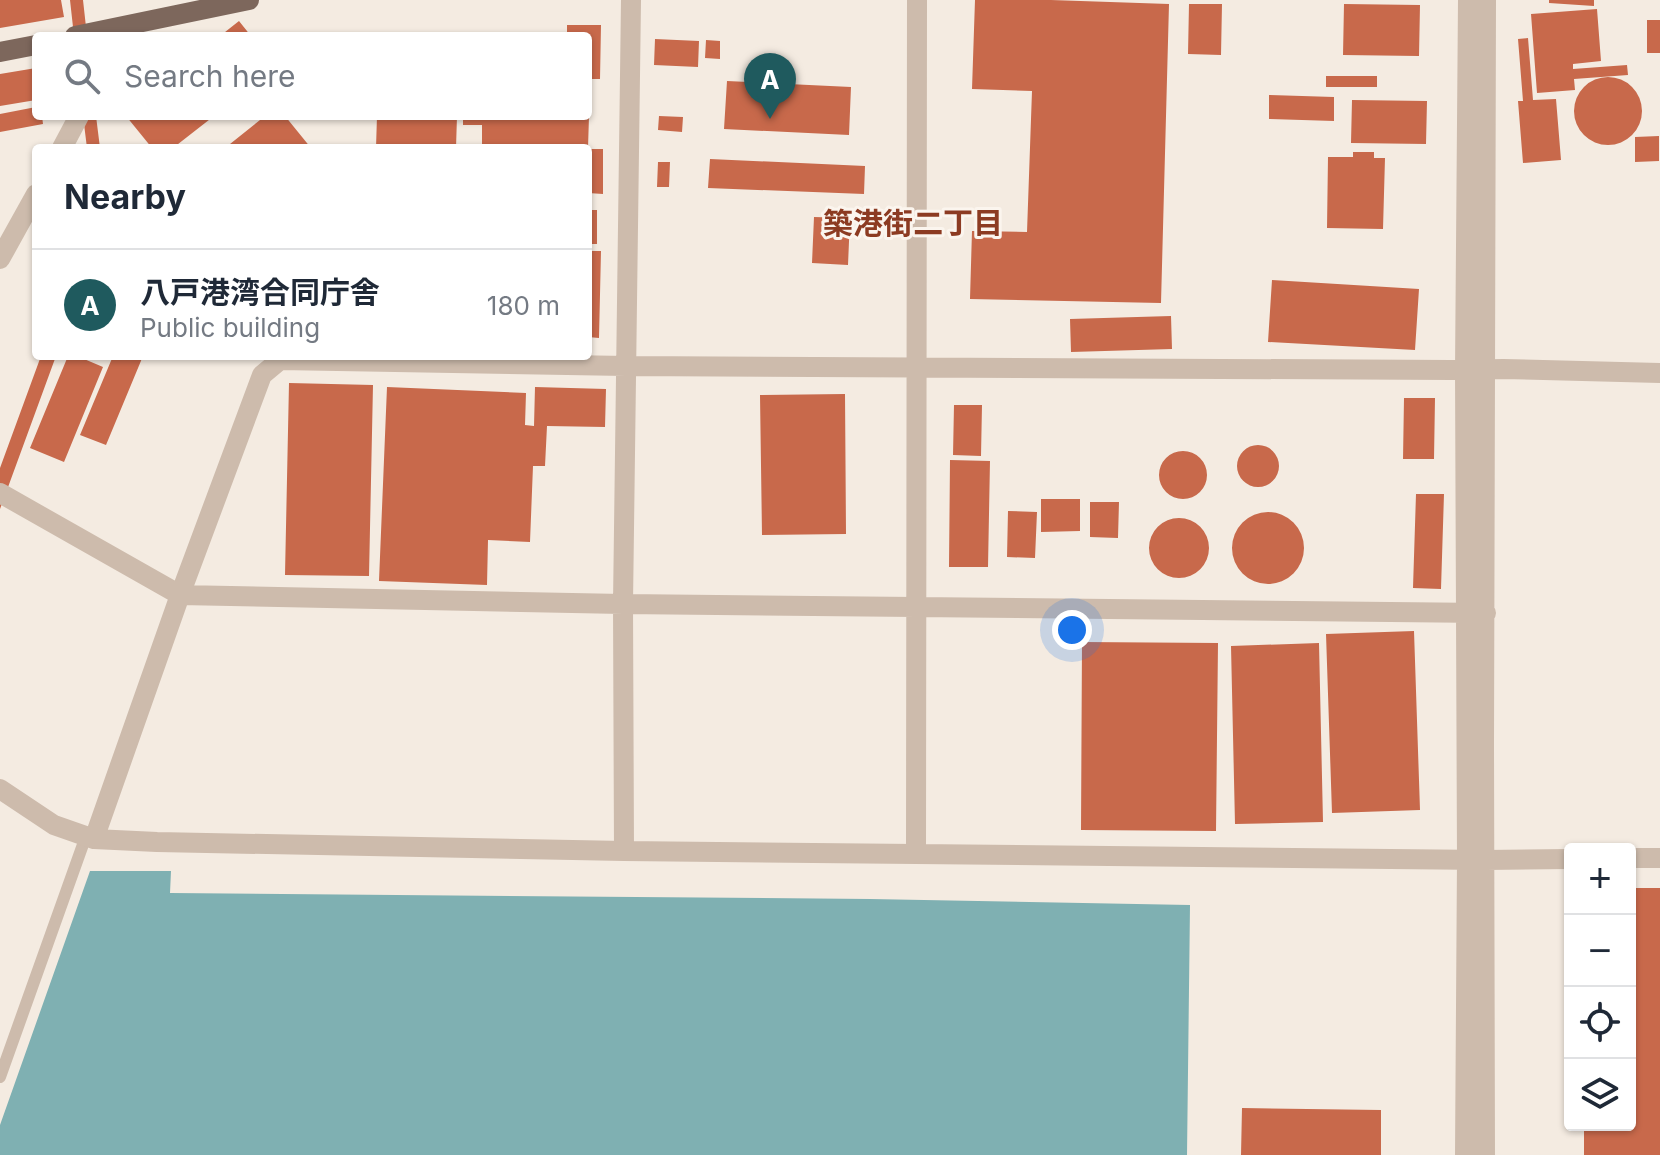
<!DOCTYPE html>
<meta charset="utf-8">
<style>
body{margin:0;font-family:Inter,"Noto Sans JP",sans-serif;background:#f2f2f3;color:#1f2937}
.controls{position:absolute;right:24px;bottom:24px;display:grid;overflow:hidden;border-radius:8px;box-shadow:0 2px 6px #0004}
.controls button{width:72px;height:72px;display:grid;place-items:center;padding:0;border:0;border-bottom:2px solid #e0e1e3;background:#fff;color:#1f2937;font:40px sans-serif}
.you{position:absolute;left:1072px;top:630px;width:28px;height:28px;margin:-20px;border:6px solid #fff;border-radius:50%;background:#1a73e8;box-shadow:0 0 0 12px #1a73e833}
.badge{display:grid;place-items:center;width:52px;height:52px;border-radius:50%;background:#1f5a5e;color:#fff;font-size:26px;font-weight:700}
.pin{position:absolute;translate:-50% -66px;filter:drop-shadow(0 2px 4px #0008)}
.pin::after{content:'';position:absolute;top:42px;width:28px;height:24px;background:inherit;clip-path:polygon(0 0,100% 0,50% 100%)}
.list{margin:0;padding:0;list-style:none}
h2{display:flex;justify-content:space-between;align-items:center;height:104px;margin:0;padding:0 32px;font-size:34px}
h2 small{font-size:26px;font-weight:400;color:#747a83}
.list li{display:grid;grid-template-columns:52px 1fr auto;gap:24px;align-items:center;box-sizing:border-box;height:112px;padding:0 32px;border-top:2px solid #e0e1e3}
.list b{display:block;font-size:30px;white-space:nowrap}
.list p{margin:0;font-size:26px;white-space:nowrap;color:#747a83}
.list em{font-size:26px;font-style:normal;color:#747a83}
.icon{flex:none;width:44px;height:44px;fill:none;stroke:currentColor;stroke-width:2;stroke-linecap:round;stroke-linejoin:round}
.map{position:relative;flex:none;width:1660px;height:1155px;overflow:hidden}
.search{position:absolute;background:#fff;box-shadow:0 2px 6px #0004;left:32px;top:32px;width:560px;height:88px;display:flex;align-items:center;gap:20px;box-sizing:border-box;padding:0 28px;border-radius:8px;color:#747a83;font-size:30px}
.panel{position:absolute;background:#fff;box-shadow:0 2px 6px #0004;left:32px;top:144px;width:560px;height:216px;border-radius:8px}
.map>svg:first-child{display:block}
.water{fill:#7fb0b2}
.building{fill:#c8694b}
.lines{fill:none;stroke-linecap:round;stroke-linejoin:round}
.service{stroke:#cdbbac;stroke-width:12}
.minor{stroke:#cdbbac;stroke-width:20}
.primary{stroke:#7d675c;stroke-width:20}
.labels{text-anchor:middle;stroke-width:6;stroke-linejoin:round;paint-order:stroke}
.neighbourhood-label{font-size:30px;font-weight:bold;fill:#8c3b22;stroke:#fbf5ee}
</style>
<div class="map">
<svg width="1660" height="1155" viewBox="0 0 1660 1155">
<rect width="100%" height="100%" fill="#f4ebe1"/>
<path class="water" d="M90,871H171L170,893L870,899L1190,905L1187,1155H0V1125Z"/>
<path class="building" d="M0,0H61L64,17L0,28Z
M70,0H83L87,36H74Z
M975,0H1051L1169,4L1161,303L970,299L972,231L1027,232L1032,91L972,89Z
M1549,0H1594V6L1549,3Z
M1189,4H1222L1221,55L1188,54Z
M1344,4L1420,5L1419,56L1343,55Z
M1597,9L1601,61L1573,64V69L1627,65L1628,75L1574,79L1575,90L1537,93L1531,14Z
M1647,20H1660V53H1647Z
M239,21L251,36H220Z
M567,25H601L600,79H588V36H567Z
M1528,38L1533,100L1556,99L1561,160L1523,163L1518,101H1523L1518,39Z
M655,39L699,41L698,67L654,65Z
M706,40L720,41V59L705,58Z
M36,68V100L0,106V74Z
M1326,76H1377V87H1326Z
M1574 111a34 34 0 1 1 68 0a34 34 0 1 1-68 0Z
M727,81L851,87L849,135L724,129Z
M1269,95L1334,97V121L1269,119Z
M1352,100L1427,101L1426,144L1351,143Z
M36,107V116H42L43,124L0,132V114Z
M83,116H96L100,148H87Z
M126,116H214L173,148H152Z
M265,116H285L311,148H225Z
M377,116H457L456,148H376Z
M463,116H589L588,148H482V125H463Z
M659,116L683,117L682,132L658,130Z
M1659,136V161L1635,162V137Z
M588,149H603V194L588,193Z
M1353,152H1374V158H1385L1383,229L1327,228L1328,157H1353Z
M710,159L865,166L864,194L708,188Z
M658,162H670L669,187H657Z
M588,210H597V244H588Z
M814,217L850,218L848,265L812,263Z
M588,251H601L599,338L588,337Z
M1272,280L1419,289L1415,350L1268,342Z
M1171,316L1172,349L1071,352L1070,319Z
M41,356H56L0,509V468Z
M68,356H77L103,367L64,462L30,448Z
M113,356H143L106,445L80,435Z
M289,383L373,385L369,576L285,575Z
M387,387L526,393L525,425L534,426L535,387L606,389L605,427L547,426L545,466H533L530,542L488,540L487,585L379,581Z
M845,394L846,534L762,535L760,395Z
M1404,398H1435L1434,459H1403Z
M954,405H982L981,456L953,455Z
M1237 466a21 21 0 1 1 42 0a21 21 0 1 1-42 0Z
M1159 475a24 24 0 1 1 48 0a24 24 0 1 1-48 0Z
M950,460L990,461L988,567H949Z
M1416,494H1444L1441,589L1413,588Z
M1041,499H1080V531L1041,532Z
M1090,502H1119L1118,538L1090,537Z
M1008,511L1037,512L1035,558L1007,557Z
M1232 548a36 36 0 1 1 72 0a36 36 0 1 1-72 0Z
M1149 548a30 30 0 1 1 60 0a30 30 0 1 1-60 0Z
M1414,631L1420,810L1332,813L1326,634Z
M1082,642L1218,643L1216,831L1081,830Z
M1319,643L1323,822L1235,824L1231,646Z
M1630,888H1660V1155H1584V1125H1630Z
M1242,1108L1381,1110V1155H1241Z"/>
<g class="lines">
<path class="service" d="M0,1077L86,836"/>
<path class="minor" d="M62,148L79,116
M0,259L36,194
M0,493L180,595L623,604L1486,613
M0,789L54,825L94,839L157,842L624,851L1486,860L1570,859
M94,839L180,595L262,375L280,360L626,366L1451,370L1503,369L1660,373
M624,851L623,604L631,0
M916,853L917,0
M1630,858H1660
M1465,1155L1467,859L1465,370L1468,0
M1485,1155L1484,745L1486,0"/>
<path class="primary" d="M75,36L249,0
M0,52L36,45"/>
</g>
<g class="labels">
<g class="neighbourhood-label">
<text x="913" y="234">築港街二丁目</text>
</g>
</g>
</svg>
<div class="controls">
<button>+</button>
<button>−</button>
<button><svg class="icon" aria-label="locate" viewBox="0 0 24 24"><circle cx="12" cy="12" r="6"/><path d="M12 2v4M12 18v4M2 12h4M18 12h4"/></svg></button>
<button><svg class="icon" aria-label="layers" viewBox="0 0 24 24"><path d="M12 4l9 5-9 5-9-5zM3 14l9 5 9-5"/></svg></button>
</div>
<div class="you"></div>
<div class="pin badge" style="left:770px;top:119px">A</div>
<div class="search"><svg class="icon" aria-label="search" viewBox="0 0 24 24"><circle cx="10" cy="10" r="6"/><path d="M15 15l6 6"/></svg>Search here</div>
<section class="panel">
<h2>Nearby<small></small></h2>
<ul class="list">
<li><span class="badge">A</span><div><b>八戸港湾合同庁舎</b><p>Public building</p></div><em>180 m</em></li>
</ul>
</section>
</div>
